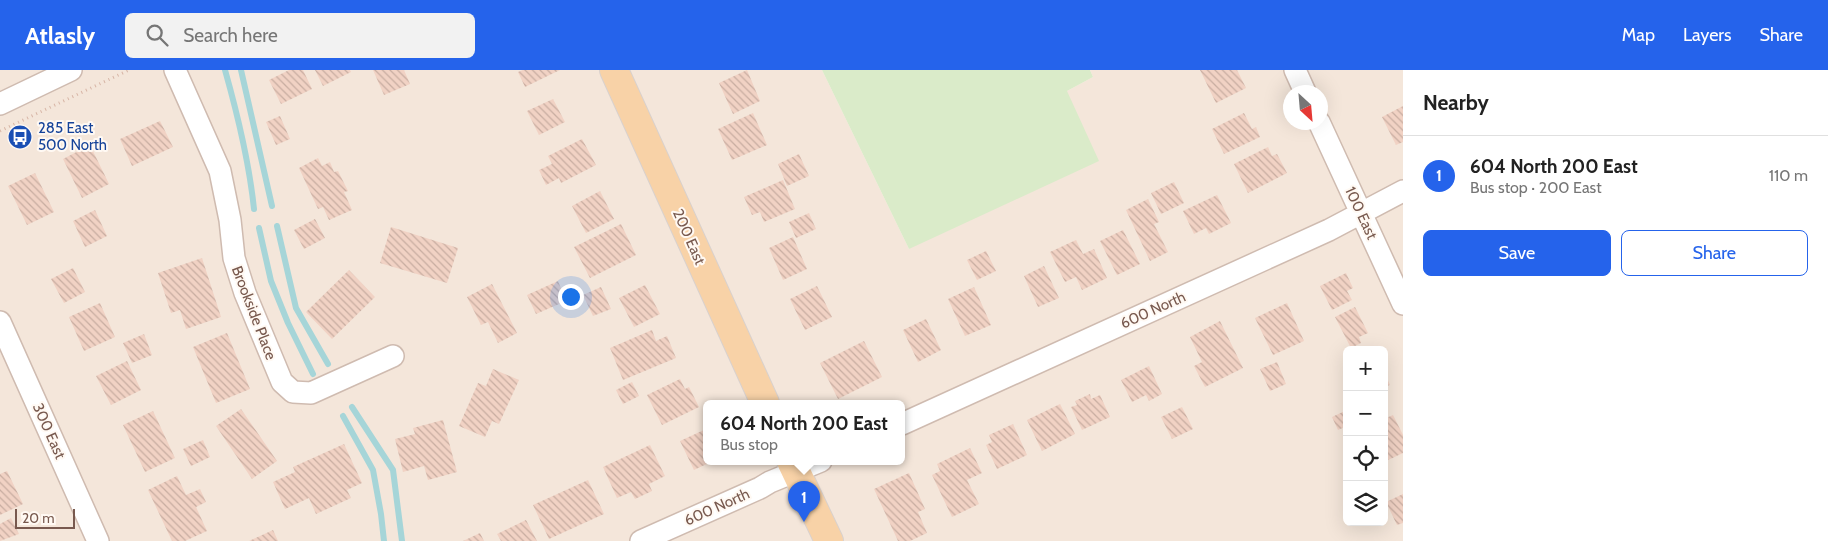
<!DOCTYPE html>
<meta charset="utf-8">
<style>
body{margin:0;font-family:Cabin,sans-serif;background:#f2f2f2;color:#222}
.controls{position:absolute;right:15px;bottom:15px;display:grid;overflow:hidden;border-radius:8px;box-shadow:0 5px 20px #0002}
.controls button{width:45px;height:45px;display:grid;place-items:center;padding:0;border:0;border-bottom:1px solid #e0e0e0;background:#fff;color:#222;font:25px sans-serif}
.compass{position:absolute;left:1283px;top:15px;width:45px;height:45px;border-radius:50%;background:#fff;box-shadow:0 5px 20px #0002;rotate:154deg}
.scale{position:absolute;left:15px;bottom:12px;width:60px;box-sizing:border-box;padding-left:5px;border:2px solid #78594e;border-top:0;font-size:14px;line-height:18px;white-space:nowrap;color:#78594e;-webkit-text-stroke:4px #fff9f3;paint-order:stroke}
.you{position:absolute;left:570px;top:226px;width:18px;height:18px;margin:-12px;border:4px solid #fff;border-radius:50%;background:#1a73e8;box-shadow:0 0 0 8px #1a73e833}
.badge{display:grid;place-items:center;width:32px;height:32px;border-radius:50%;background:#2563eb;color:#fff;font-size:16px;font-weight:700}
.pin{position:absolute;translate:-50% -41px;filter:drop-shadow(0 1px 2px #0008)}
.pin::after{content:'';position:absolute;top:26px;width:18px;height:15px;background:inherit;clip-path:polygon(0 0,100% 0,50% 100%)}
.popup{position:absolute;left:703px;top:330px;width:202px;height:65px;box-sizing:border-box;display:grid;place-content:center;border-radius:8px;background:#fff;filter:drop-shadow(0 1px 4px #0005);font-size:16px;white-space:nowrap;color:#767676}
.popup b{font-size:19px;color:#222}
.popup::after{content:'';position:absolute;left:50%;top:100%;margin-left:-10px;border:10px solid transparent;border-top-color:#fff}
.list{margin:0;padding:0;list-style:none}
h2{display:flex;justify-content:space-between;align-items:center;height:65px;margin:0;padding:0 20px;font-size:21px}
h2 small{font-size:16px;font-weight:400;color:#767676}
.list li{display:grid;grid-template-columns:32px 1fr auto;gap:15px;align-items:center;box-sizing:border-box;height:80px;padding:0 20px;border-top:1px solid #e0e0e0}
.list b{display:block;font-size:19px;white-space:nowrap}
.list p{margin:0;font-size:16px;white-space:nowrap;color:#767676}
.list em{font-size:16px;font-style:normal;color:#767676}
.actions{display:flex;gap:10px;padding:15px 20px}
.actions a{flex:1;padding:11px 0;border:1px solid #2563eb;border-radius:8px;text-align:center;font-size:18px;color:#2563eb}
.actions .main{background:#2563eb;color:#fff}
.icon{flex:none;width:28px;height:28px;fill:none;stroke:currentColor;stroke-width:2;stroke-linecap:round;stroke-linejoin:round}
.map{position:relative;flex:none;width:1403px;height:471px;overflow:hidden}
header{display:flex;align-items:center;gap:30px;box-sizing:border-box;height:70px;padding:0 25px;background:#2563eb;color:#fff}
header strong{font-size:24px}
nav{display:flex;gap:28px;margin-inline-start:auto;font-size:18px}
.search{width:350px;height:45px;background:#f2f2f2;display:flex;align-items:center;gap:12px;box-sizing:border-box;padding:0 18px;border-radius:8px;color:#767676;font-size:19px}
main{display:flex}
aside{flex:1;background:#fff}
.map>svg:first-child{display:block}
.residential{fill:#f4e6da;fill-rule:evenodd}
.grass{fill:#daebc9}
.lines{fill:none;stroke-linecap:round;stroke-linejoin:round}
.stream{stroke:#a6d5d8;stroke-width:6}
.building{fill:url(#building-back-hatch)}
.minor-casing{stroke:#cfbbb0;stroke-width:24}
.major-casing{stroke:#d9d1cd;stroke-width:30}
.path{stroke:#d7b5a6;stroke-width:3;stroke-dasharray:1 4;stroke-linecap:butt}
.minor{stroke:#fff;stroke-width:21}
.major{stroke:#f8d2a7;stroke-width:28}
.labels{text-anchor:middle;stroke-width:4;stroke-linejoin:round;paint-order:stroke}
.transit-label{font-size:15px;fill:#164399;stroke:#fff9f3;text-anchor:start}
.street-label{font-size:15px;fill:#78594e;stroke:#fff9f3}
</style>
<header>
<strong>Atlasly</strong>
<div class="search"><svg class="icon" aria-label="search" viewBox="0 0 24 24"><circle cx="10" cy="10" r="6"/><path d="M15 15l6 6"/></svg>Search here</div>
<nav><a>Map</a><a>Layers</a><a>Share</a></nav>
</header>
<main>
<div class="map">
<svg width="1403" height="471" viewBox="0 0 1403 471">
<defs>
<pattern id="building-back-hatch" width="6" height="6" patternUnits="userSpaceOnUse" patternTransform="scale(1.25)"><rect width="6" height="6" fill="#f1d2c4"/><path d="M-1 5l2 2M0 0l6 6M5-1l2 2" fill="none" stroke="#c8ada1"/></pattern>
</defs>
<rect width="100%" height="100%" fill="#fcf4ec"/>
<path class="residential" d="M0,0H822L909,179L1067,21L1093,7L1090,0H1403V471H0ZM1290,22H1320V52H1290ZM1347,280H1384V452H1347ZM706,333H902V391H706Z"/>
<path class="grass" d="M822,0H1090L1093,7L1067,21L1099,91L909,179Z"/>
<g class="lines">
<path class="stream" d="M225,0C238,46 249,91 254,139
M241,0L272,136
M277,156L296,238L328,294
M259,158L271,211L288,253L313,304
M352,337L393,400L402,471
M343,346L373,400L381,444L384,471"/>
</g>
<path class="building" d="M289,0H303L312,19L281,34L269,10Z
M315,0H350L351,2L323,16Z
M373,0H404L410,14L384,25Z
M523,0H560L525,17L518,2Z
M747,0L760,31L733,44L719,13Z
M1200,0H1237L1246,18L1216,33Z
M553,29L565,52L539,65L527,41Z
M1403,36V72L1396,75L1382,47Z
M753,43L767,75L732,90L718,59Z
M1244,43L1252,59L1256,57L1260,67L1224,84L1212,59Z
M280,46L290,69L276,75L266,52Z
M160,51L173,77L132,96L120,69Z
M582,69L596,95L561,113L559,108L546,115L539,100L552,94L548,86Z
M90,75L109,114L82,128L63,89Z
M1268,77L1272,86L1277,84L1287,103L1248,123L1234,94Z
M799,84L809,106L787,116L778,94Z
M318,88L322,96L330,92L334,102L338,101L348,121L344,122L352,140L329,150L323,137L318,139L299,98Z
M35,103L54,142L27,155L8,116Z
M783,110L795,139L764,152L760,142L752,145L744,127Z
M1174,112L1184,133L1161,144L1151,123Z
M600,121L614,149L586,163L572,136Z
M1217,125L1231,153L1209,164L1206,158L1194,164L1183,141Z
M1148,129L1159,152L1154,154L1168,182L1150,191L1126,140Z
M95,140L107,166L85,177L73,151Z
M809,143L816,159L796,168L789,152Z
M315,149L325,168L304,179L294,160Z
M621,154L636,185L590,208L574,177Z
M391,157L458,178L447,213L380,193Z
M1123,160L1140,194L1117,205L1100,171Z
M793,167L807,199L783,210L769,178Z
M1076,170L1083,184L1094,179L1107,208L1082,220L1076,207L1065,212L1050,182Z
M986,181L996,201L977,210L967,190Z
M202,188L221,247L186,259L180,240L171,243L158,203Z
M1044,196L1059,228L1038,237L1024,206Z
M73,198L85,222L64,233L51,209Z
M349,200L375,227L332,269L306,242Z
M1346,203L1353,218L1347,221L1352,230L1332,240L1320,216Z
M558,211L566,231L536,244L527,225Z
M492,214L517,263L498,273L488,252L481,255L467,227Z
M645,215L660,244L634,257L619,228Z
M817,216L832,247L805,260L790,229Z
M601,217L611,239L593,246L583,225Z
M974,217L991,255L965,266L948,229Z
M100,233L115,267L84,281L69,247Z
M1287,233L1304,271L1273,285L1255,248Z
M1355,237L1368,263L1359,267L1361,273L1351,278L1335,247Z
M926,249L941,280L918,292L903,260Z
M1220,251L1243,298L1205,317L1194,296L1202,292L1190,267Z
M652,260L656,271L667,266L676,288L623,310L610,278Z
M227,263L250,319L216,333L193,277Z
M144,264L152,285L132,293L123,273Z
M864,271L882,307L838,329L820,293Z
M127,291L141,320L111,335L96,306Z
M1277,292L1286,314L1270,321L1260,299Z
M1149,296L1162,324L1149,331L1146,325L1132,332L1121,310Z
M493,299L519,310L499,354L492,351L485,367L459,356L478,313L486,316Z
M1384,301L1390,315L1384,317Z
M680,309L685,319L689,317L699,337L662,355L647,325Z
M632,312L639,326L623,334L616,320Z
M1090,324L1091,329L1100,325L1110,347L1082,360L1071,337L1077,335L1075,331Z
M1060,334L1075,364L1042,381L1027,350Z
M1182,337L1193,359L1172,369L1161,347Z
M241,339L277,391L252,409L216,356Z
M1347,340V356L1338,360L1332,347Z
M153,341L175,388L145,402L123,355Z
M1393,345L1403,365V383L1384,392V349Z
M443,350L457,402L428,410L424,396L403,402L395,369L415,364L413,358Z
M1013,354L1027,385L997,399L986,375L992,372L989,365Z
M706,359V391H713L694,400L680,371Z
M203,370L210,387L191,396L183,379Z
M344,374L362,413L347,420L351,428L316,444L309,428L285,439L273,412L295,402L293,397Z
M650,375L665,406L649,414L652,421L635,429L631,422L617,428L603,397Z
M970,378L982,403L967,410L979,434L952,447L932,405L940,401L937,394Z
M7,401L23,434L0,445V404Z
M909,403L925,439L918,442L927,463L910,471H898L874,419Z
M177,406L186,425L200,419L206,432L196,437L207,461L185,471H172L148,420Z
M588,410L604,444L549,469L533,435Z
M1403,424V453L1397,455L1386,432Z
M11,448L19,464L0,471V454Z
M526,450L537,471H501L497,464Z
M273,460L278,471H249Z
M480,463L484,471H463Z"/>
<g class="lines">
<defs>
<path id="minor" d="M175,0L220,101L230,150L234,188L245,223L282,312L293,322L311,323L393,286
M1295,0L1305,22
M0,34L71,0
M1319,52L1403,234
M0,252L98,471
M902,354L1329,160L1403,121
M641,471L760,418L770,412L821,391"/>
<path id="major" d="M614,0L765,333
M791,391L829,471"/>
</defs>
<use href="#minor" class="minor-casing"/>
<use href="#major" class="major-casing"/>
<path class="path" d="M0,61L129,0"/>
<use href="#minor" class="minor"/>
<use href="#major" class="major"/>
</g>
<defs>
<symbol id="bus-disc" viewBox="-11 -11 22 22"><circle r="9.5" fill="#1a4fb4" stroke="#fff9f3"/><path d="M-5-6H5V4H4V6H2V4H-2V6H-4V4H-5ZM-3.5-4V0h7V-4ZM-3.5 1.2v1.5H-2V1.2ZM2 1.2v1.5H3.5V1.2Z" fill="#fff"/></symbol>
</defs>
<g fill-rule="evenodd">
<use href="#bus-disc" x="6" y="53" width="28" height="28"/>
</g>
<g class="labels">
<g class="transit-label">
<text x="38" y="63">285 East<tspan x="38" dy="17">500 North</tspan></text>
</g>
<g class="street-label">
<text transform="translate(1361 143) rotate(65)" y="5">100 East</text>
<text transform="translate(689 167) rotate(66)" y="5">200 East</text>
<text transform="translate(1153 240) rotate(-24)" y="5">600 North</text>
<text transform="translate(254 243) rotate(69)" y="5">Brookside Place</text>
<text transform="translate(49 361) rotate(66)" y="5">300 East</text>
<text transform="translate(717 437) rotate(-24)" y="5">600 North</text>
</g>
</g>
</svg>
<div class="controls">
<button>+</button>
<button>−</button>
<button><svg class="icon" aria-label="locate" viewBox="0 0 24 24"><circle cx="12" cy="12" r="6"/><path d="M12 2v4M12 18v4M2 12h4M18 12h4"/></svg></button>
<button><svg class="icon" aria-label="layers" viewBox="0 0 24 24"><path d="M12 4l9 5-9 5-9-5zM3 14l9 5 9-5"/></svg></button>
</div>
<svg class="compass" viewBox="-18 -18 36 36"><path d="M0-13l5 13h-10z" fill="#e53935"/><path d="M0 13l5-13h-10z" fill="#767676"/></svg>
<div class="scale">20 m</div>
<div class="you"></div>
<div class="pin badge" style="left:804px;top:452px">1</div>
<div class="popup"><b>604 North 200 East</b>Bus stop</div>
</div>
<aside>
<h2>Nearby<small></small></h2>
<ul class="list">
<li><span class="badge">1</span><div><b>604 North 200 East</b><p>Bus stop · 200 East</p></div><em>110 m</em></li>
</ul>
<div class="actions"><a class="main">Save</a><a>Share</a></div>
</aside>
</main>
